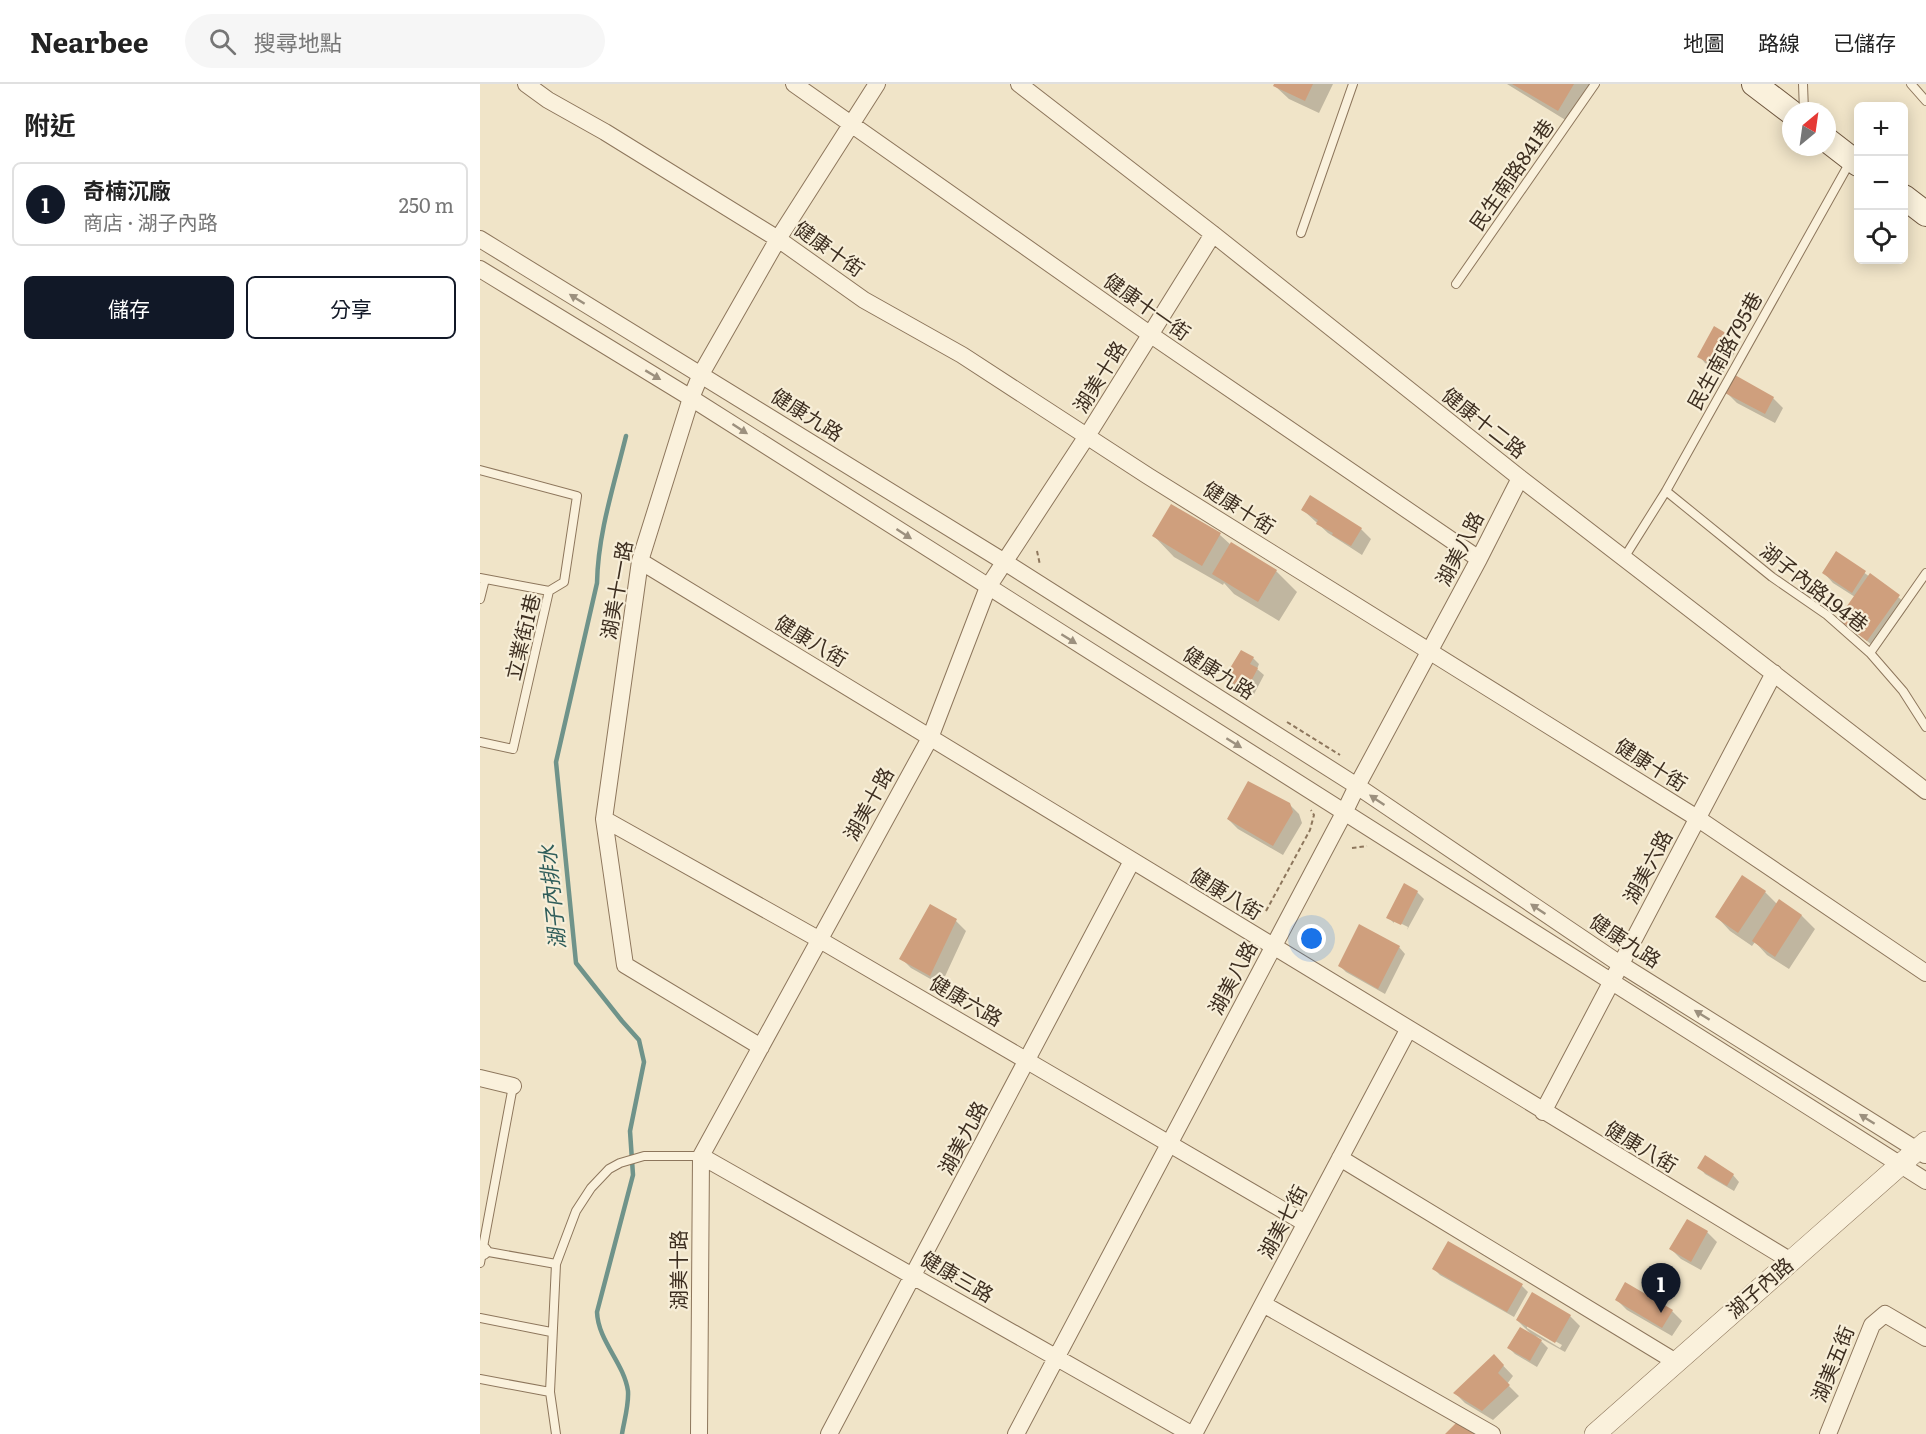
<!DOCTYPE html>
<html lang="zh-TW">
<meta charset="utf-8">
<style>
body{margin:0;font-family:Literata,"Noto Sans TC",serif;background:#f6f6f6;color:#222}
.controls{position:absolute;right:18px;top:18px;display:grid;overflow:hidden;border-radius:9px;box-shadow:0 3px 15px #0003}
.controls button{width:54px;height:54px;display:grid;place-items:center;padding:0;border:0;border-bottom:2px solid #e0e0e0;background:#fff;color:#222;font:30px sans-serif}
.compass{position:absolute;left:1302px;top:18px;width:54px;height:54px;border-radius:50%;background:#fff;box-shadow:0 3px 15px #0003;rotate:29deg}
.you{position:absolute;left:832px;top:855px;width:21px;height:21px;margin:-15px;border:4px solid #fff;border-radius:50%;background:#1a73e8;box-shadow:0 0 0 9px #1a73e833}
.badge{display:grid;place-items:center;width:39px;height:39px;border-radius:50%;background:#111827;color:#fff;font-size:20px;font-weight:700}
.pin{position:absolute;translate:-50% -50px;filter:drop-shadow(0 2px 3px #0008)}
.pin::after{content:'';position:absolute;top:32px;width:21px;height:18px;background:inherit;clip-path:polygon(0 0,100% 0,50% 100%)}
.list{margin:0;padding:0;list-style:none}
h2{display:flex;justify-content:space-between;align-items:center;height:78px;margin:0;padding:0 24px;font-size:26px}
h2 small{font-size:20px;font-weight:400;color:#767676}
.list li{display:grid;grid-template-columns:39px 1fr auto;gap:18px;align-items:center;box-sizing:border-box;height:84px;margin:0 12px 12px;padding:0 12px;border:2px solid #e0e0e0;border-radius:9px}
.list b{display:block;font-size:22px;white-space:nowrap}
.list p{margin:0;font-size:20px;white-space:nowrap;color:#767676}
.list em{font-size:20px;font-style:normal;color:#767676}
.actions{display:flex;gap:12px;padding:18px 24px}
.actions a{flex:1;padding:14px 0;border:2px solid #111827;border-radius:9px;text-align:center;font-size:21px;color:#111827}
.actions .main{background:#111827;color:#fff}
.icon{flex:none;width:33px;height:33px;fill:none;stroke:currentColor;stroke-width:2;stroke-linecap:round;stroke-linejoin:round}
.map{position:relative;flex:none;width:1446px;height:1350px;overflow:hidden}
header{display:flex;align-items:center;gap:36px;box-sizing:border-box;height:84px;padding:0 30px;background:#fff;border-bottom:2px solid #e0e0e0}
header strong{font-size:28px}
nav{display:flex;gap:33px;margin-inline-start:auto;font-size:21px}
.search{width:420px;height:54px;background:#f6f6f6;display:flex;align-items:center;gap:15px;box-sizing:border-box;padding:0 21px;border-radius:33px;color:#767676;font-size:22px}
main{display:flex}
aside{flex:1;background:#fff}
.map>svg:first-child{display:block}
.shadow{fill:#0003;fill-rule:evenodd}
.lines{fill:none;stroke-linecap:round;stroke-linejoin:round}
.stream{stroke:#6f938a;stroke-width:4.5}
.building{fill:#cf9f7d}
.service-casing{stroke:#8d765c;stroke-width:10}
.minor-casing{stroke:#8d765c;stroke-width:18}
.tertiary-casing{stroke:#8d765c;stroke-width:22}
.secondary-casing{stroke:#6f573f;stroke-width:26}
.path{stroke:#8d765c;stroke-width:2;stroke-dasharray:4.5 3;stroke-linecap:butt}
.service{stroke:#faf1dc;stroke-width:8}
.minor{stroke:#faf1dc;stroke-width:16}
.tertiary{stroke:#faf1dc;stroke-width:21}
.secondary{stroke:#faf1dc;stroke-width:24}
.oneway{fill:#9c907e}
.labels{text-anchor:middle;stroke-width:4.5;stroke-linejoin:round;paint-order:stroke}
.street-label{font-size:20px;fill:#3d2e20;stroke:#f7eed8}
.water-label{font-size:21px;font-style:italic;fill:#2f5d5a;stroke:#f7eed8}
</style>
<header>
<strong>Nearbee</strong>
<div class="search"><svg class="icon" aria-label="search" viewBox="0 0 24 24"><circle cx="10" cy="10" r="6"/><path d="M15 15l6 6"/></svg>搜尋地點</div>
<nav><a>地圖</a><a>路線</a><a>已儲存</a></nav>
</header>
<main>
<aside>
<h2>附近<small></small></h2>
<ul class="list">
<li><span class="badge">1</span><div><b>奇楠沉廠</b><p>商店 · 湖子內路</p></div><em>250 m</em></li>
</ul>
<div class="actions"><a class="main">儲存</a><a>分享</a></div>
</aside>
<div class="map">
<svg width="1446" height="1350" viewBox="0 0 1446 1350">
<rect width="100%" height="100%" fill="#f0e4c8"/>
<path class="shadow" d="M796,0H853L839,29L809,15L795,2Z
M1027,0H1111L1092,40Z
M1253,255L1259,261L1243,289L1225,279L1219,272Z
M1247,309L1293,314L1303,324L1295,339L1257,319Z
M823,426L881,445L891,455L882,471L848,449Z
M740,451L751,461V460L796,487L817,508L799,537L754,510L744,499L743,501L694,473L674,452Z
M1357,469L1390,493L1391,491L1429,522L1398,566L1360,535L1375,513L1353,499L1344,489Z
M773,574L779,580L777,585L784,591L773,612L752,600L746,594Z
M809,720L819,730L822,739L803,771L758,745L748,735Z
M925,801L937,808L944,815L927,846L914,840L927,846L928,843L914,836V839L908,833Z
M1285,808L1297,820L1299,817L1322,832L1335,845L1309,885L1287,871L1275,858L1272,862L1250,847L1237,833Z
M451,822L476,837L486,847L461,901L431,884L421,874Z
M919,863L925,870L905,910L866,888L860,882Z
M1219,1083L1253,1091L1259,1098L1254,1107L1225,1090Z
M1208,1137L1227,1148L1237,1158L1221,1186L1201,1175L1191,1165Z
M969,1159L1042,1202L1048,1208L1034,1233L960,1191L954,1185Z
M1137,1216L1192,1227L1202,1237L1192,1252L1147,1226Z
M1090,1232L1100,1242L1085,1268L1056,1252L1068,1264L1057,1283L1035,1270L1029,1264L1052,1251L1037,1236ZM1047,1241L1082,1261L1080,1264L1047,1244Z
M1014,1272L1033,1292L1027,1300L1039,1312L1013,1336L985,1319L975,1309Z"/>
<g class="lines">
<path class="stream" d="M142,1350C144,1337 149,1321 148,1307C144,1279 118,1257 117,1228L153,1091L150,1047L164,978L159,956L142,937L96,879L76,678L117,499C118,449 134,401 146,352"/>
</g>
<path class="building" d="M794,0H833L825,17L793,2Z
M1032,0H1094L1078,27Z
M1234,242L1254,254L1237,283L1217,273Z
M1255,291L1294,313L1285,330L1245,309Z
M830,411L882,444L871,462L852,451L853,449L836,440L838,436L821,426Z
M691,420L741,449L722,482L672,452Z
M751,458L797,486L778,518L732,490Z
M1356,467L1386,487L1372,509L1342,489Z
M1390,489L1420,511L1387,557L1358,535Z
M761,566L774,573L770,580L778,584L766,607L744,594Z
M768,697L810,719L813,728L793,762L747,735Z
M1262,791L1286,807L1258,849L1235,833Z
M924,799L938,807L921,841L906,834Z
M1299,815L1322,831L1295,873L1272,857Z
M450,820L477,835L450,892L419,875Z
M879,840L920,862L898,905L858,882Z
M1225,1071L1254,1090L1247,1102L1217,1084Z
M1207,1135L1228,1147L1211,1178L1189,1165Z
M968,1157L1043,1200L1027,1228L952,1185Z
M1145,1198L1193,1226L1182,1244L1135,1216Z
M1052,1208L1091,1231L1075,1259L1036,1236Z
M1040,1243L1062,1256L1050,1277L1027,1264Z
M1014,1270L1024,1281L1018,1289L1030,1301L1002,1327L973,1309Z
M978,1337L1002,1350H965Z"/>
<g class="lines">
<defs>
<path id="service" d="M1323,0L1324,27
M1431,0L1446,17
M821,149L873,0
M976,200L1115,0
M0,386L97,412L84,498L69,507L33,665L0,658
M1186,407L1292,493L1347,531L1390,569L1423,607L1446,643
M1144,474L1186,407L1370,78
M0,494L69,507
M0,515L5,495
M1390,569L1446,489
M3,1167L76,1180
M0,1179L33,1002
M0,1234L71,1248
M0,1295L70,1308
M76,1350L70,1308L76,1180L96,1127L111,1104L129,1085L140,1079L164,1072H221"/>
<path id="minor" d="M46,0L68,16L125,48L298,155L384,216L482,271L668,392L1217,734L1446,889
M314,0L671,251L999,475
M539,0L733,150L1040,394L1446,707
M0,155L523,477L877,702L1140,880L1445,1071
M0,185L211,314L1446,1097
M160,477L1311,1177
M124,735L340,856L825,1139
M281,963L145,881L124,735L160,477L211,314L221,290L298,155L397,0
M0,994L33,1002
M1063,1028L1294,589
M221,1072L711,1350
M860,1074L1196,1278
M0,1166L3,1167
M783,1220L1012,1350
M219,1350L221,1072L450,654L508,503L607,352L733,150
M349,1350L652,777
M536,1350L864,729L877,702L999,475L1040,394
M714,1350L928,946
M1348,1350L1392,1241L1405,1230L1446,1254"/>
<path id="tertiary" d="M1115,1350L1446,1058"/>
<path id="secondary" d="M1274,0L1311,28
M1347,56L1378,80
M1424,113L1446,130"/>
</defs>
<use href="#service" class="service-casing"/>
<use href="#minor" class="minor-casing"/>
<use href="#tertiary" class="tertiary-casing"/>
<use href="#secondary" class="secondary-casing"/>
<path class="path" d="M557,467L560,481
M807,638L860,671
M872,764L887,762
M786,827L830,746L834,731L831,726"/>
<use href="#service" class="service"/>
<use href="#minor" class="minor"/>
<use href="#tertiary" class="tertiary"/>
<use href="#secondary" class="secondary"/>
</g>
<defs><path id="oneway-solid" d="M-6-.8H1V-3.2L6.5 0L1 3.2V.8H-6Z" transform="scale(1.5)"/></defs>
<g class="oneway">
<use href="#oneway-solid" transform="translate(97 215) rotate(-148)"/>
<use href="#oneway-solid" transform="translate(173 291) rotate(31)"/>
<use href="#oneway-solid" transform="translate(260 345) rotate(33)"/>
<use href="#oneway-solid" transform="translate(424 450) rotate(33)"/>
<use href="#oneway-solid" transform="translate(589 555) rotate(32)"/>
<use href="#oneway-solid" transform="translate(754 659) rotate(32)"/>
<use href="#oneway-solid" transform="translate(897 716) rotate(-146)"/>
<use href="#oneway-solid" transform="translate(1058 825) rotate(-146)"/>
<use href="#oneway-solid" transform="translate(1222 931) rotate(-148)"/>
<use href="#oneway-solid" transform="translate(1387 1035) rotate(-148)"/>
</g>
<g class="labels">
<g class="street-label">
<text transform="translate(1032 91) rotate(-55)" y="7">民生南路841巷</text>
<text transform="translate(349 165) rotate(35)" y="7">健康十街</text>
<text transform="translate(667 223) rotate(35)" y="7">健康十一街</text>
<text transform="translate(1245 267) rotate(-61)" y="7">民生南路795巷</text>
<text transform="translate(620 293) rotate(-58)" y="7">湖美十路</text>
<text transform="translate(327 331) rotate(32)" y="7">健康九路</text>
<text transform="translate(1004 339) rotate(38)" y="7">健康十二路</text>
<text transform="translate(759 424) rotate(32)" y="7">健康十街</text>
<text transform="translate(980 465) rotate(-63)" y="7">湖美八路</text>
<text transform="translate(1334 504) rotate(38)" y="7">湖子內路194巷</text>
<text transform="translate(137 506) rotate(-80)" y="7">湖美十一路</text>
<text transform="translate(43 553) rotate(-76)" y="7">立業街1巷</text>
<text transform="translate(331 557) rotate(31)" y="7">健康八街</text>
<text transform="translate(739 589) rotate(32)" y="7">健康九路</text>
<text transform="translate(1171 681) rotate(32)" y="7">健康十街</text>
<text transform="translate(389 720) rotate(-61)" y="7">湖美十路</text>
<text transform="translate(1168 783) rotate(-62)" y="7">湖美六路</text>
<text transform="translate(746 810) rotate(31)" y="7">健康八街</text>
<text transform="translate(1145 857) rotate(33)" y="7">健康九路</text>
<text transform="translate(753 894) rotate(-62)" y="7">湖美八路</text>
<text transform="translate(486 917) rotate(30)" y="7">健康六路</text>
<text transform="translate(483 1054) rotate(-62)" y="7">湖美九路</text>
<text transform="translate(1161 1063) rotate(31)" y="7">健康八街</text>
<text transform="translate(803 1138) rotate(-62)" y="7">湖美七街</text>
<text transform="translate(199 1186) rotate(-90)" y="7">湖美十路</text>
<text transform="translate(477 1193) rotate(30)" y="7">健康三路</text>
<text transform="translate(1280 1204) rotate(-41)" y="7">湖子內路</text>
<text transform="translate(1353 1280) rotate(-68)" y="7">湖美五街</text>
</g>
<g class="water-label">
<text transform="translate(73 813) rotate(-96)" y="7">湖子內排水</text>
</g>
</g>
</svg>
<div class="controls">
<button>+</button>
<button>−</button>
<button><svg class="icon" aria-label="locate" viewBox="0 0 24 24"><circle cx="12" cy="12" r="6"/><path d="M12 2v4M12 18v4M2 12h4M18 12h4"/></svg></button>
</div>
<svg class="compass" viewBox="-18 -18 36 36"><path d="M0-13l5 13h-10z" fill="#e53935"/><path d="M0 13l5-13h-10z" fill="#767676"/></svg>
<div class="you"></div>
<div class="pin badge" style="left:1181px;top:1229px">1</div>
</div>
</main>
